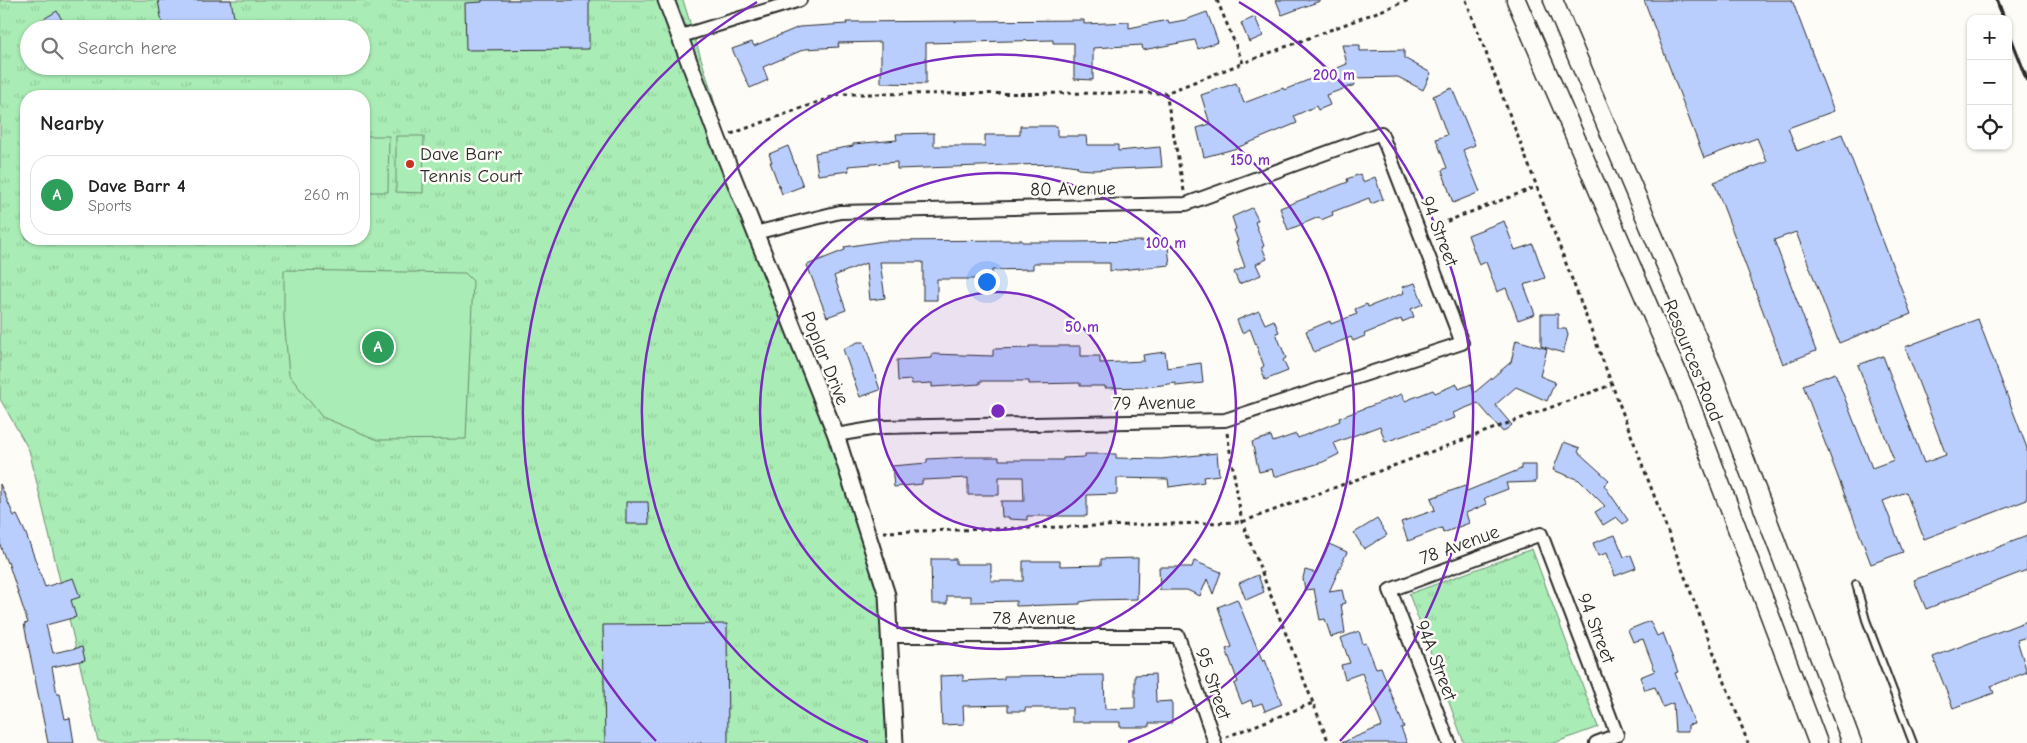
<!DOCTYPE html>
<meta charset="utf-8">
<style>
body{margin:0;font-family:"Comic Neue",sans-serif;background:#f6f6f6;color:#222}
.controls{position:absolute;right:15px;top:15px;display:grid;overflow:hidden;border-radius:10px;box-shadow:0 1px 4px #0004}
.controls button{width:45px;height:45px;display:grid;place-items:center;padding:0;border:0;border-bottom:1px solid #e0e0e0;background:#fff;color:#222;font:25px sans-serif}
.you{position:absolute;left:986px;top:281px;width:18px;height:18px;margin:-12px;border:4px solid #fff;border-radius:50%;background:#1a73e8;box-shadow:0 0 0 8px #1a73e833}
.badge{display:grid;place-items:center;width:32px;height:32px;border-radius:50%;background:#0f766e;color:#fff;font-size:16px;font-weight:700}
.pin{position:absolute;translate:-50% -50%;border:2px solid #fff;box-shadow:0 1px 5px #0006}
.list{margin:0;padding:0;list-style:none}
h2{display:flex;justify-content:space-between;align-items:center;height:65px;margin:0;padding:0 20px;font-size:21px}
h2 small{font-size:16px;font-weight:400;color:#767676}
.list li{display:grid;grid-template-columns:32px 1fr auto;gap:15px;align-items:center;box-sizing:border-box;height:80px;margin:0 10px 10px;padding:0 10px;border:1px solid #e0e0e0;border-radius:20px}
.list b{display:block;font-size:19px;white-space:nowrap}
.list p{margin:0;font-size:16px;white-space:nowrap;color:#767676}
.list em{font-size:16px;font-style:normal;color:#767676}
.icon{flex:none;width:28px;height:28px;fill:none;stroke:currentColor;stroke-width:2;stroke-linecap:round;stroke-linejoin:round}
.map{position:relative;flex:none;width:2027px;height:743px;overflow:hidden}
.search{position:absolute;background:#fff;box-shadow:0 1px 4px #0004;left:20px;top:20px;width:350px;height:55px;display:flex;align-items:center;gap:12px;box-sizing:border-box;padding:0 18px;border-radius:28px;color:#767676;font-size:19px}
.panel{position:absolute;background:#fff;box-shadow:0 1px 4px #0004;left:20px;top:90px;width:350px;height:155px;border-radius:20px}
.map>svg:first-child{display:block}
.park{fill:url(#park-tufts);stroke:#6a8c70;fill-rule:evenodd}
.garden{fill:#a9ecb5;stroke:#6a8c70}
.building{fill:#bacefe;stroke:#2b2b2b}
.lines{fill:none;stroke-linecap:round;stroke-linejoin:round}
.service-casing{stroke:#2b2b2b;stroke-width:10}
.minor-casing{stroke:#2b2b2b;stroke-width:16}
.tertiary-casing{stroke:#2b2b2b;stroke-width:19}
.secondary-casing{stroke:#2b2b2b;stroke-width:21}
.path{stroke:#2b2b2b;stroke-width:3;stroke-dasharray:4 4;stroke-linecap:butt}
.service{stroke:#fdfcf7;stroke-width:6}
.minor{stroke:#fdfcf7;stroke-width:12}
.tertiary{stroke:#fdfcf7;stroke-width:15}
.secondary{stroke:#fdfcf7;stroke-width:18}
.rail{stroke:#2b2b2b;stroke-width:4}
.ring{fill:none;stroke:#7b2cbf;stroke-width:2.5}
.poi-dot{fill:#c8321e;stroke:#fdfcf7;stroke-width:2}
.labels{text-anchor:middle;stroke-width:5;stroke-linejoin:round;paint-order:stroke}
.poi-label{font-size:19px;fill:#2b2b2b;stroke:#fdfcf7;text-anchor:start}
.street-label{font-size:19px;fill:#2b2b2b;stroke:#fdfcf7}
.centre{fill:#7b2cbf;stroke:#fdfcf7;stroke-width:2.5}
.ring-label{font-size:15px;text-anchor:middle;font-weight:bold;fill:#7b2cbf;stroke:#fdfcf7;stroke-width:5;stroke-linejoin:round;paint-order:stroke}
</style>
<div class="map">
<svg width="2027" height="743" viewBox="0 0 2027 743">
<defs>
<pattern id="park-tufts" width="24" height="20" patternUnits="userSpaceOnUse" patternTransform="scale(1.25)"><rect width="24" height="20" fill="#a9ecb5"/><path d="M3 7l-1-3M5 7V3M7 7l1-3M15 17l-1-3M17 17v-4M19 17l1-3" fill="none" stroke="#92cb9c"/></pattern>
</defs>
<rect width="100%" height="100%" fill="#fdfcf7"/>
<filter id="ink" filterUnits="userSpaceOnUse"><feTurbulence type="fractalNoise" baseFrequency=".02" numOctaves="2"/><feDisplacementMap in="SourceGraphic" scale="10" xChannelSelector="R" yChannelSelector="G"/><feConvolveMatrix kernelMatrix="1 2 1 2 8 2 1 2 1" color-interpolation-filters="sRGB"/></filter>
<g filter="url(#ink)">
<path class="park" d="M0,0H683L755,233L887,595L895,743L98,741L29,450L0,399ZM29,29H361V66H29ZM26,96H364V239H26Z
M1532,549L1598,727L1554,743H1464L1409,594Z"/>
<path class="garden" d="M364,136H389L388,192H364Z
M396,136H424L423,193L396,192Z
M284,270L465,273L473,281L466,439L378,440L322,417L289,375L284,318Z"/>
<path class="building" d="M158,0H231L236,29H163Z
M482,0H589V49L466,50L465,3L482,2Z
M1276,0H1320V1L1282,15Z
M1644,0H1792L1834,111L1788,128L1797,151L1842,134L1911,314L1839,343L1796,232L1774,240L1816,351L1783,364L1714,182L1767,162L1757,138L1704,158Z
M57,11L67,29H27Z
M1207,12L1218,42L1198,49L1195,40L1143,50L1142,45L1093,48V80L1074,79V43H1053V40L967,42L926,43V84L881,83V42L838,43L839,47L805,49L763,67L768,80L750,88L732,49L752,42L754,46L799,27L847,24L846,22L1084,20V24L1129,22V28L1168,20L1169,23L1185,20Z
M1255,17L1263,36L1249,42L1241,23Z
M1342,45H1360V51L1404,50V58L1431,73L1423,90L1398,77L1353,78L1355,85L1326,95L1330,105L1318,110L1316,106L1294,116L1297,123L1234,149L1204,157L1197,128L1210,124L1201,95L1236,83L1244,103L1283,88L1284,90L1347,64Z
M1452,88L1475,145L1463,150L1480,192L1453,203L1442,170L1447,168L1436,139L1447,135L1433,96Z
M1020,126H1057V136H1086L1087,145H1118V151L1160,147L1162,167L1093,170L1078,169L1077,166L1063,164L1008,165L897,169V162L848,166L849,171L818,175L815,153L853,146V144L897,140L896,134L934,133V146H985V135H1020Z
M788,146L803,186L782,194L770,162H772L769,154Z
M1360,174L1363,182L1375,177L1383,199L1371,204L1369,198L1332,212L1333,215L1321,220L1319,217L1288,230L1280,208L1348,182L1347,179Z
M1252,208L1258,220L1255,222L1264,246L1262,247L1267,259L1256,264L1261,275L1239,284L1234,272L1245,267L1236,242L1238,241L1234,230L1236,229L1232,217Z
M1504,221L1515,250L1533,244L1545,278L1524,285L1535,314L1518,320L1506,288L1497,292L1486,262L1479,265L1468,235Z
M1167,237L1170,265L1110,271V263H1033V269L992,270V279H937V300H923V262H880L885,298L870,300L866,263L834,276L846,310L827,317L807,265L845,250L844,247L883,241L1022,240V242H1073L1148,241L1147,239Z
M1415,283L1423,304L1411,309L1414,317L1402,322L1401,319L1364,334L1365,336L1353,341L1351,337L1314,352L1306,331L1330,321L1331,324L1357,314L1355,309L1367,304L1368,307L1404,293L1402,287Z
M1259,311L1265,324L1274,320L1279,332L1276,333L1286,358L1283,360L1288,371L1265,380L1261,368L1264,366L1250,329L1242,333L1237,320Z
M1541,314H1558V329H1566L1568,335L1563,353L1541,346Z
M1978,319L2027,448V500L1924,539L1906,492L1883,501L1903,552L1871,564L1803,385L1835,373L1872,468L1894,460L1858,365L1883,356L1924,463L1946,455L1905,347Z
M1516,340L1547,349L1540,376L1555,382L1547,401L1516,387L1495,405L1512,425L1503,432L1478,403L1453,413L1455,418L1385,442L1380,426L1334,443L1339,454L1323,462L1274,477L1272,469L1259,472L1252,442L1271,436L1273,442L1296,434L1298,438L1340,421L1339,418L1402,394L1405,401L1433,390L1435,393L1457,384L1459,389L1471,384L1474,393L1511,362Z
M858,342H864L880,390L860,397L843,349Z
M1029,346H1081V356H1100V363L1144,361L1143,355L1165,352L1167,368L1201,363L1203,383L1176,386V383L1147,387L1105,388V386H1080V383L1029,384V381H980V384L932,387V383L912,384L911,380L898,381L897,360L932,358V354L993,356V349L1029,348Z
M1564,442L1580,448L1578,452L1609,480L1604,485L1628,520L1623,524L1616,517L1603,525L1595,512L1605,506L1579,480L1553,470Z
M1217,453L1219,475L1203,477L1204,482L1169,487L1168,479L1117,478V494L1087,495V516H1027V520L1009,519V517H1002L1001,501H1024L1023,477H999V495H968V478L922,480V484L894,487L892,466L927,463V459L967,457H999V460H1063V458L1085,457V454H1116V458L1161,459Z
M1521,465H1536V482L1506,483L1508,489L1487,497L1484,499L1487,504L1466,513L1469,523L1443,533L1442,528L1408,541L1401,522L1435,510L1431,498L1465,486L1467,491L1521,469Z
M0,484L14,516L17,515L26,534L45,587L73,578L80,597L71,600L76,617L46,625L53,653L82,647L85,660L52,667L57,694H60L65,719L70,718L74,743H48L24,624L28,623L8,562L7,563L0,545Z
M626,502H648L649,524H626Z
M1377,519L1387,535L1364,549L1354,533Z
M1615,535L1624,557L1631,555L1636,568L1615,576L1607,553L1598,556L1593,543Z
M2027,536V570L1926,609L1914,580Z
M1329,544L1347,552L1329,592L1342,590L1345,603L1341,604L1345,633L1331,637L1325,619L1320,620L1314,589L1305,590L1303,578L1305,570L1316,573Z
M1138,558L1137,599L1093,600L1080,602V604L1016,606V601L971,602V596H947V604H932L931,559H956V564H991V581H1023V561H1060V566L1101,565V559Z
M1194,561L1221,572L1213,594L1207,579L1200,596L1187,590H1160L1159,567H1192Z
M1258,575L1264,592L1246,600L1239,583Z
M1237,599L1263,662L1265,660L1282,704L1265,711L1262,703L1253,706L1251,700L1242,704L1234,684L1238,682L1226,649L1232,647L1218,607Z
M1650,621L1657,636L1663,633L1678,672L1675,673L1695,724L1688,725V732H1675L1673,703L1663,707L1655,687L1645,690L1640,677L1655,671L1643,639L1633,642L1628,630Z
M2027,621V637L2017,640L2027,672L1991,686L1994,693L1953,708L1933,657Z
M727,624L728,743H605L603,625Z
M1359,631L1363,644L1366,643L1376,668L1381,667L1404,727L1401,728L1407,743H1341L1382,726L1362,673L1345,679L1341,665L1350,663L1341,638Z
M1155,674L1156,702L1172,701V723H1149V727H1120V722H1072V708H1025V711H1008V705L963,706L964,724L942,725L940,676L963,675V681L1004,679V676L1104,675L1105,709L1135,708V675Z"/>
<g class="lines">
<defs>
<path id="service" d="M1856,584L1866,620L1913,743"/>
<path id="minor" d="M678,37L800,0
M755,233L840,212L1186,204L1381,133L1462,343L1225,420L883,427L836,435
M891,636H1178L1215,743
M1449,743L1390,590L1541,534L1617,735L1596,743"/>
<path id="tertiary" d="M666,0L718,139L836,435L887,595L895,743"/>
<path id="secondary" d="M1516,0L1686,393L1818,743
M1553,0L1714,378L1852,743"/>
</defs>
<use href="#service" class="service-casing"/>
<use href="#minor" class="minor-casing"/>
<use href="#tertiary" class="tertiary-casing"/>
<use href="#secondary" class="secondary-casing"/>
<path class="path" d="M1217,0L1243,63L1409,0
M1466,0L1748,743
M731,134L840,94L1166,93
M1184,191L1166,93L1243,63
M1432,227L1536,187
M1227,433L1242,522L1313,703
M883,532L1242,522L1611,385
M1226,737L1313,703L1329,743"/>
<use href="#service" class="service"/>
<use href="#minor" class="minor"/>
<use href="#tertiary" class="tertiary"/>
<use href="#secondary" class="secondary"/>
<path class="rail" d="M1997,0L2004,19
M2008,31L2027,80"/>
</g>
</g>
<circle cx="998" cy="411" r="119" fill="#7b2cbf" fill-opacity=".12"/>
<g class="ring">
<circle cx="998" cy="411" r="119"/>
<circle cx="998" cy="411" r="238"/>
<path d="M868 742A356 356 0 1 1 1128 742"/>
<path d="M656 741A475 475 0 0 1 757 2M1239 2A475 475 0 0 1 1340 741"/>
</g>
<circle class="poi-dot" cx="410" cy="164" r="5"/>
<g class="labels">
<g class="poi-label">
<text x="420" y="160">Dave Barr<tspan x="420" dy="22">Tennis Court</tspan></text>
</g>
<g class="street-label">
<text transform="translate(1073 188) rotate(-1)" y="7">80 Avenue</text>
<text transform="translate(1440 231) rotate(69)" y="7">94 Street</text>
<text transform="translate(826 358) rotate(68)" y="7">Poplar Drive</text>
<text transform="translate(1694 360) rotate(68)" y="7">Resources Road</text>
<text transform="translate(1154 402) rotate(-1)" y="7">79 Avenue</text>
<text transform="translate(1459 544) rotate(-20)" y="7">78 Avenue</text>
<text x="1034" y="624">78 Avenue</text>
<text transform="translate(1597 628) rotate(69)" y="7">94 Street</text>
<text transform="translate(1437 660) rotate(69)" y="7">94A Street</text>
<text transform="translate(1214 683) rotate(71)" y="7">95 Street</text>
</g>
</g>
<circle cx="998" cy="411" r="8" class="centre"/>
<g class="ring-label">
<text x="1334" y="80">200 m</text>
<text x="1250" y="165">150 m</text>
<text x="1166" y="248">100 m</text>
<text x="1082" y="332">50 m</text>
</g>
</svg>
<div class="controls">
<button>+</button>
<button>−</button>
<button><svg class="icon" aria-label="locate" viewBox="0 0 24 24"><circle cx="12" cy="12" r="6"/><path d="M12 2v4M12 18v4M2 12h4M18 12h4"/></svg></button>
</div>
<div class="you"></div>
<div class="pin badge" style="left:378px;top:347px;background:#2e9e5b">A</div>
<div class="search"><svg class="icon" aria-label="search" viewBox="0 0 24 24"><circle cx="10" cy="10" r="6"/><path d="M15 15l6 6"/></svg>Search here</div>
<section class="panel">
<h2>Nearby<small></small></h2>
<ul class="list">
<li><span class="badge" style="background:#2e9e5b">A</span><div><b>Dave Barr 4</b><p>Sports</p></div><em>260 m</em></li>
</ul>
</section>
</div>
